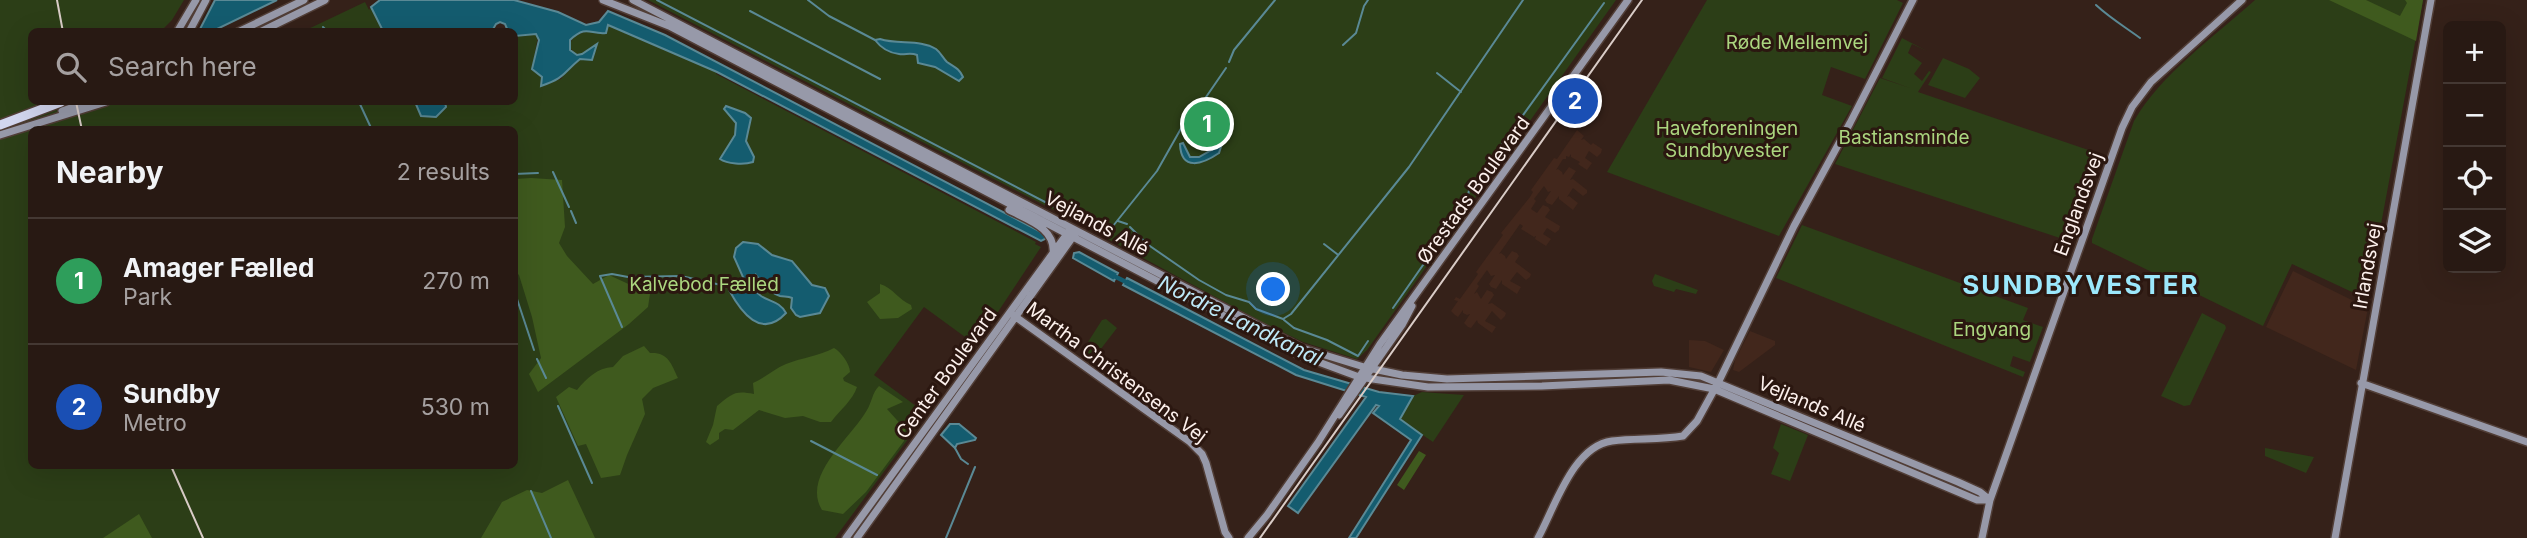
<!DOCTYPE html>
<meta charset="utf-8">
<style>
body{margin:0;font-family:Inter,sans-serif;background:#30221c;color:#f1f3f6}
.controls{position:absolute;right:21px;top:21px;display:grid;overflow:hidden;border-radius:10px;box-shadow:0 7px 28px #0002}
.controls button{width:63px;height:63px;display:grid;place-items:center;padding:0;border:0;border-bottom:2px solid #443833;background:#281913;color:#f1f3f6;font:35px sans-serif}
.you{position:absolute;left:1274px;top:290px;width:24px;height:24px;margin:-18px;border:5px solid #fff;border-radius:50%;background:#1a73e8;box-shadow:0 0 0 10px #1a73e833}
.badge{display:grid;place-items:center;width:46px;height:46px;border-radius:50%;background:#58c8e4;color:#fff;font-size:23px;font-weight:700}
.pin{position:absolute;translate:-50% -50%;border:4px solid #fff;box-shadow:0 2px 7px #0006}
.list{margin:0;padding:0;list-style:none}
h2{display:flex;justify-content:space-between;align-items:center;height:91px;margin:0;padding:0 28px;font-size:30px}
h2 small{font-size:23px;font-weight:400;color:#a5a0a0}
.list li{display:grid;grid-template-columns:46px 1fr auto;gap:21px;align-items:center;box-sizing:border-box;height:126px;padding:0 28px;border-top:2px solid #443833}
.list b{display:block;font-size:26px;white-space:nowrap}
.list p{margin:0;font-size:23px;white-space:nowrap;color:#a5a0a0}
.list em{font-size:23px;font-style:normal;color:#a5a0a0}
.icon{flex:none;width:38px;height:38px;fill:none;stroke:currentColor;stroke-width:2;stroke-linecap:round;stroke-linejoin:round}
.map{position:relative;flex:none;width:2527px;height:538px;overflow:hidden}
.search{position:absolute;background:#281913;box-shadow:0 7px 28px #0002;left:28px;top:28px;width:490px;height:77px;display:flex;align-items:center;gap:18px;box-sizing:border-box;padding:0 24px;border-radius:10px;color:#a5a0a0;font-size:26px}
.panel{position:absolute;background:#281913;box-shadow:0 7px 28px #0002;left:28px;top:126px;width:490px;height:343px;border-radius:10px}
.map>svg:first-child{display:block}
.built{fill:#42271c}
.green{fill:#2c3e17;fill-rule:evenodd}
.forest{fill:#3f5a1e}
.water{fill:#145c6f;stroke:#5a8995;stroke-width:2}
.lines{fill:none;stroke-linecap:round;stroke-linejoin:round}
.stream{stroke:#5a8995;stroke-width:2}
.canal{stroke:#145c6f;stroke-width:4.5}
.secondary-casing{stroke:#513e37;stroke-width:10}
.highway-casing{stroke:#513e37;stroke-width:12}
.secondary{stroke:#9799a9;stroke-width:7}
.highway{stroke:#d2d6ef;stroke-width:9}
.rail{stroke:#d9ccc7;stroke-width:2}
.labels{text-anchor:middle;stroke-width:6;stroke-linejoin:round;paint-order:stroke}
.park-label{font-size:19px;fill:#abd67f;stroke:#2b1710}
.street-label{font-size:19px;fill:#fdf1ed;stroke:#2b1710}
.water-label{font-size:21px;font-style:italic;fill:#bde8f7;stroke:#2b1710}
.district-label{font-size:26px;font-weight:bold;letter-spacing:2px;fill:#9ce8fc;stroke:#2b1710}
</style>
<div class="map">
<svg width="2527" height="538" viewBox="0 0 2527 538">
<rect width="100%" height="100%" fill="#352119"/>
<path class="built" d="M1577,130L1584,136L1581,140L1584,139L1591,145L1593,143L1602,149L1601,153L1597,157L1589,151L1585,158L1592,163L1587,170L1578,164L1580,162L1571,157V154L1569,157L1566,156V159H1563L1556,170L1558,169L1562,172L1563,175L1569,167L1576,171L1570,180L1573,179L1587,190V193L1583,196L1573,188L1567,197L1569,196L1578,203L1573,210L1559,199V196L1552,205L1547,203L1545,200L1551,191L1548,192L1544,186L1534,199L1536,201L1531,209L1537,213L1543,205L1548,207L1550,210L1545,217L1560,226L1559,230L1555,233L1547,228L1543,234L1551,239L1546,246L1535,239L1536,236L1534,237L1521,229L1523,226L1520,224L1499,254L1501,253L1505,256L1506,259L1512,251L1517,253L1519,256L1515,262L1531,274L1530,277L1526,280L1517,272L1510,281L1521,287L1517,294L1502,284V280L1496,289L1491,287L1489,284L1495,275L1491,276L1487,270L1477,284L1479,286L1474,294L1477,292L1481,299L1487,290L1492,292L1494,295L1488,304L1492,303L1506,313L1505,316L1501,320L1492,311L1485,321L1496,327L1492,333L1478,323L1477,320L1471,328L1468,327L1464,323L1470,314L1467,315L1463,313V310L1458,317L1455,315L1451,311L1458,301L1454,300L1456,297L1460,299L1473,281L1478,274L1476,272L1503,235L1501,233L1530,197L1533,192L1531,190L1554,158L1557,159Z
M2293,271L2368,308L2356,370L2266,327Z
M1750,331L1775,341V345L1739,372L1733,370L1735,360Z
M1689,340L1705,341L1724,350L1711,372L1689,367Z"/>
<path class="green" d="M0,0H184L172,20L161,31L32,32V102H154L156,104L162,102H415L421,116L446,107L445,102H514L515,36L534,33L538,36L532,69L543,77L541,85L561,79L568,69L596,45L582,54L577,55L569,47L573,37L591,29L601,34L607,25L717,72L716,74L1036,242L1035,244L1041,247L976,345L924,307L874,375L916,406L928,412L835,538H0ZM32,130H514V466H32Z
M648,0H1616L1367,350L1357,359L1303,342L1260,321L1052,209Z
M1707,0H1897L1903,3L1865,79L1831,67L1822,95L1852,106L1779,236L1607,172Z
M2255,0H2423L2367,299L2292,264L2263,326L2092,243V239L2134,121C2161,74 2215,36 2255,0Z
M365,2L369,10L371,7L383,31H304Z
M1902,38L1927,51L1912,44L1908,53L1922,63L1914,74L1922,81L1929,71L1931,72L1918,92L2103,155L2072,242L1835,164L1880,78L1910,88L1882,78Z
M1943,58L1969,69L1980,78L1965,98L1928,85Z
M1802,225L2028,308L2023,320L2043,327L2030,362L2013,356L2010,366L2025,372L2023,377L1776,278Z
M1655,274L1698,290L1696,294L1676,289L1674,292L1654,286L1652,281Z
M2202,313L2225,325L2226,328L2190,405L2184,406L2161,396Z
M1106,319L1117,328L1090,363L1081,353L1102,320Z
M1422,392L1464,395L1433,442L1399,419L1413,396Z
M1781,424L1808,435L1790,481L1771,474L1779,453L1773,448Z
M2265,448L2314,457L2306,473L2265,456Z"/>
<path class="forest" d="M2329,0H2366L2400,16L2407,3L2405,0H2423L2416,41Z
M531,178L562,180L565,227L559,243L567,256L593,284L609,275L650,294L648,307L629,324L538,392L529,374L541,358L532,317L519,275L514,270L515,179Z
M880,284C893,288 899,300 911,305L912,309L898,318L880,319L867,302L880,293Z
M644,346L650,353C668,352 671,363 678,378L653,388L642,399L645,414L627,455L620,475L601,478L586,444L578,446L556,397L569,387L577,390C587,378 597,368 613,367L623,356Z
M834,348C841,352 850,364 850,372L843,378L844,381L857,387C853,400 840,410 831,422H820L803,416L785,418L759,410L733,430L725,429L719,433V439L710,445L706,442L713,425L717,406C732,394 734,390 754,394L753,383C765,378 774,369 786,364C801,358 819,356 834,348Z
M879,386L903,402L887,409L905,429L904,441L866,492L843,514L822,510C801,476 852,437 867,410C872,402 872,393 879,386Z
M1419,451L1426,455L1404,490L1397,485Z
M568,480L595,538H481L502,502L527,490L542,493Z
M139,514L152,538H103Z"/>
<path class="water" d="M215,0H277L213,31H199Z
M380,0H514L558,12L586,25L599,22L608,11L665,35L1045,234L1047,238L1041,241L717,72L608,25L606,33C590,35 587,24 570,40V50L577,55L582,54L597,44L592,60L580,59C562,74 565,78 541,86L542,77L532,69L539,40L536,34L515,36L514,32L508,31L505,24L500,22L496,24L492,31H383L371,7Z
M880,39C899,45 920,39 936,49C941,53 943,58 947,62C954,67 959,68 963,77L959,81L935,67L918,63L917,55C910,52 906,55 899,54C890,53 881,48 875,40Z
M415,102H445L446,107L436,117L421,116Z
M726,106L745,113L751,118L746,141L754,157L753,162C744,165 727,164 720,159L735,135L736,123L724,109Z
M1224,114L1223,140L1219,153C1203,164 1181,172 1180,144L1183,143L1190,157H1199L1213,149L1215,135Z
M743,242L758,244L772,255L792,261L812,285L825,288L829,296L820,313L800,317L796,315L791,308L792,298C788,296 784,297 780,296C770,293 762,283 756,275L753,288C763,303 778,298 786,313C761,340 741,312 729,290L732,284L743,277L734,257L736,248Z
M1079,252L1118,273L1114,281L1073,258L1074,253Z
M1127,278L1304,370L1379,392L1413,396L1400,419L1422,435L1356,538H1349L1411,440L1373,413L1379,406L1376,405L1298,513L1288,506L1366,397L1296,375L1123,285Z
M950,424H959L976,438L975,440L957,444L955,448L941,435Z"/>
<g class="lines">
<path class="stream" d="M657,0L1068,214
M808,0L829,16L875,40
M2096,5C2110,18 2125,27 2140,38
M750,11L880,79
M323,27L328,32
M1343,45L1356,33L1364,6L1368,0
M1229,62L1234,50L1275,0
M1437,73L1461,92
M359,102L372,130
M553,172L569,207
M514,174L538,173
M571,211L576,223
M1118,221L1127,224
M1087,224L1102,232L1109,231L1157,171L1183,125L1193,116L1226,68
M1130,227L1147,244L1199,280L1226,295L1249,302L1256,309L1283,319L1291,314L1409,167L1523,0
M1324,244L1337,254
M514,290L534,350
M1393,308L1467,202L1469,190L1604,3
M1284,320L1294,328L1327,340L1358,356L1368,341
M622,327L600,276L612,274L628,277L681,276L730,287
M537,359L546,378
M558,406L592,483
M811,441L877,475
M955,448L961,459L968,464
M514,454L516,457
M531,491L551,538
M946,538L975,467"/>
<path class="canal" d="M1112,275L1130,284"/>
<defs>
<path id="secondary" d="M603,0L669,26L1297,354L1359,377L1428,387L1542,386L1669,380L1714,389L1977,500H1990
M633,0L1302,348L1364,367L1402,375L1447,379L1661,372L1701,376L1958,482L1980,492L1990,500
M177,32L196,0
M189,32L206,0
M238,32L304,0
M260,32L325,0
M62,111L88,102
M0,135L106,102
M1009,210C1028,220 1056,228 1053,254
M1013,315L1190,442L1202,454L1206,463L1225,532L1229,538
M2361,383L2527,442
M1339,415L1402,325L1412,306
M1317,444L1380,344L1628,0
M846,538L1069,231
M857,538L1075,234
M1248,538L1267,515L1319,441
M1538,538C1555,507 1573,446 1612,441C1636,438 1660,440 1683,436L1697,421L1719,381L1794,226L1850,123L1913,0
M1982,538L1990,500L2122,128L2132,107L2151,82L2242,0
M2335,538L2431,0"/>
<path id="highway" d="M0,125L61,102"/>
</defs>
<use href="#secondary" class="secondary-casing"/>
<use href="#highway" class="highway-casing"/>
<use href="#secondary" class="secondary"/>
<use href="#highway" class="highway"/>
<path class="rail" d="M57,0L63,32
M76,102L82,130
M171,466L203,538
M1260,538L1642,0"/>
</g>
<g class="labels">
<g class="park-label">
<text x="1797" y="49">Røde Mellemvej</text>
<text x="1727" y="135">Haveforeningen<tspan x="1727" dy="22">Sundbyvester</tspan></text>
<text x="1904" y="144">Bastiansminde</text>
<text x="704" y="291">Kalvebod Fælled</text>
<text x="1992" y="336">Engvang</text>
</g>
<g class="street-label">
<text transform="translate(1473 190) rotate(-54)" y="7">Ørestads Boulevard</text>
<text transform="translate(2078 204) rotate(-70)" y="7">Englandsvej</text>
<text transform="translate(1097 223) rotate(28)" y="7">Vejlands Allé</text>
<text transform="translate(2367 266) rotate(-80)" y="7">Irlandsvej</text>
<text transform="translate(1117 372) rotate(37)" y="7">Martha Christensens Vej</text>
<text transform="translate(946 373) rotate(-54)" y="7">Center Boulevard</text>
<text transform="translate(1812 404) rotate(23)" y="7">Vejlands Allé</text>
</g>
<g class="water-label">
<text transform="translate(1240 321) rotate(26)" y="7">Nordre Landkanal</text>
</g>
<g class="district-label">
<text x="2081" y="294">SUNDBYVESTER</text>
</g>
</g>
</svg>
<div class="controls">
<button>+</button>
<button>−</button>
<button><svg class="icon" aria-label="locate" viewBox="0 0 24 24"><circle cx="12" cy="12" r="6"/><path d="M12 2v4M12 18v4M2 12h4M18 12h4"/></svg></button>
<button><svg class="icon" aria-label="layers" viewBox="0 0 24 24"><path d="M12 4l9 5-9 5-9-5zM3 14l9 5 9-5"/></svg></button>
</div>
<div class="you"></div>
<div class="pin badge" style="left:1207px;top:124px;background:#2e9e5b">1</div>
<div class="pin badge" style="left:1575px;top:101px;background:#1a4fb4">2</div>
<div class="search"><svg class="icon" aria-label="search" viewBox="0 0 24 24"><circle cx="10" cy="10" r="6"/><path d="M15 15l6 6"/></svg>Search here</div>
<section class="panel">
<h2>Nearby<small>2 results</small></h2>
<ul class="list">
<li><span class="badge" style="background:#2e9e5b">1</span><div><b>Amager Fælled</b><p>Park</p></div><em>270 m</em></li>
<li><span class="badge" style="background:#1a4fb4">2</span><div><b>Sundby</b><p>Metro</p></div><em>530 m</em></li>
</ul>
</section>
</div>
